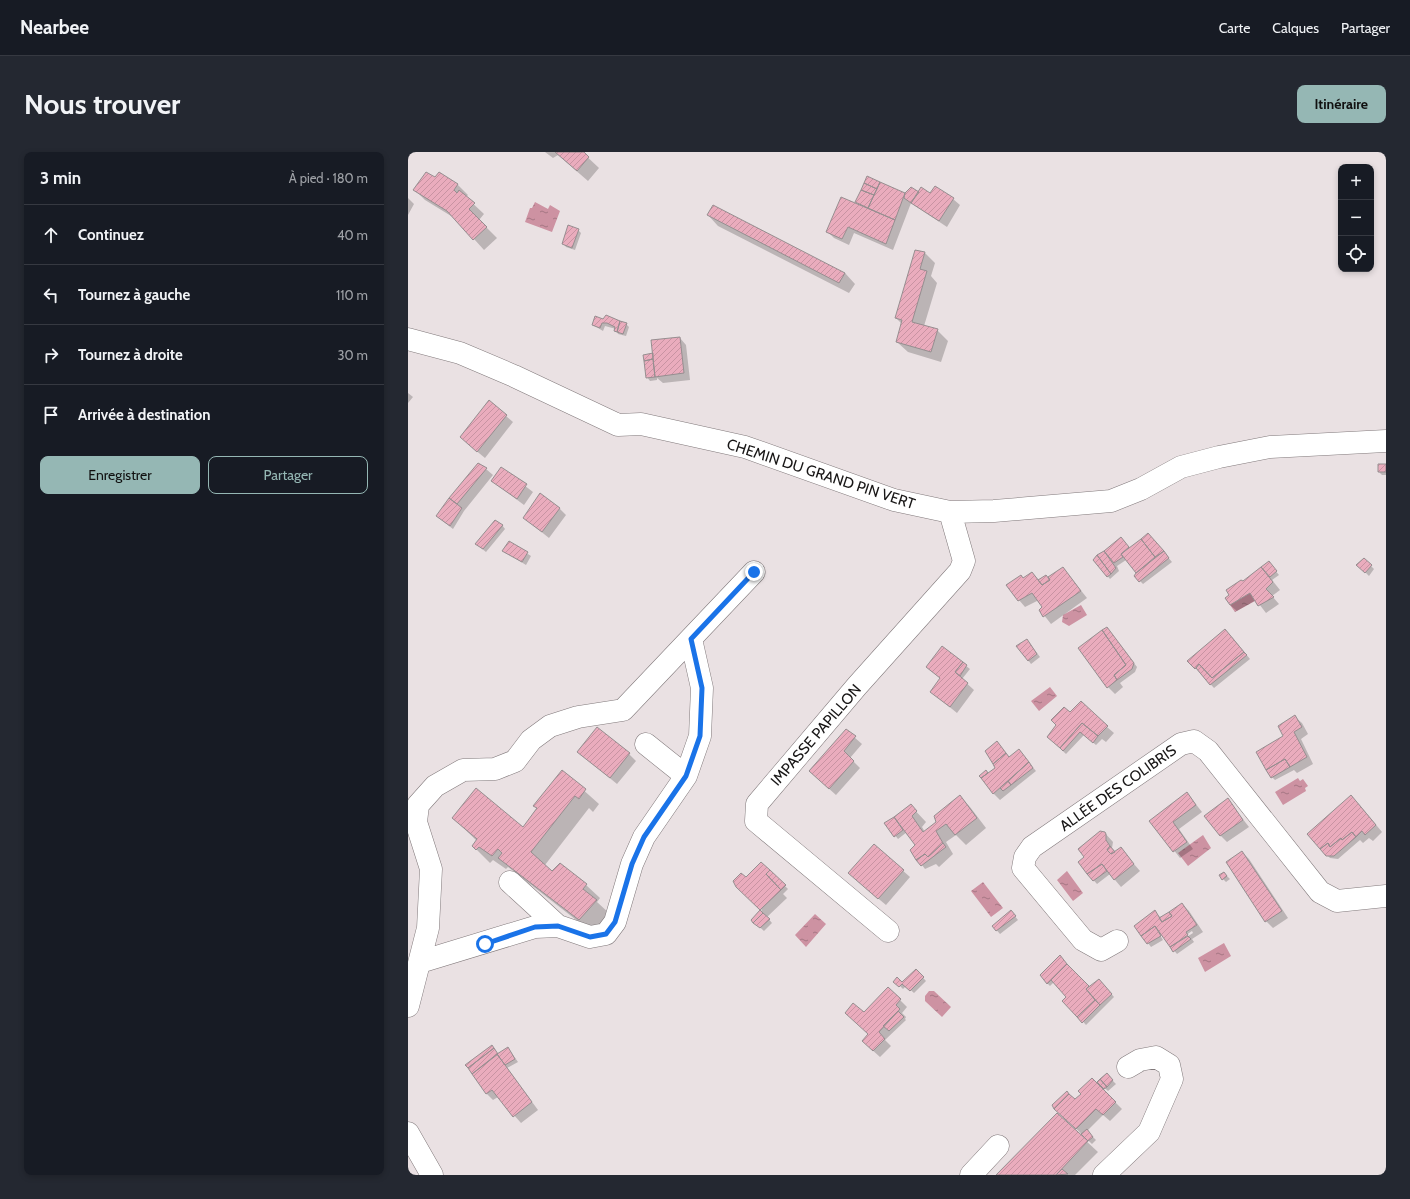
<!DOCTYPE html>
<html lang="fr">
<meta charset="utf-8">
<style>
body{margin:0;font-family:Cabin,sans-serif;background:#242831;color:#f1f3f6}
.controls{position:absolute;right:12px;top:12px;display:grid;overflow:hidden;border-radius:8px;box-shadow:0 2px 6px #0003}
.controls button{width:36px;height:36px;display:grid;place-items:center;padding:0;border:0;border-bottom:1px solid #363941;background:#171b24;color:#f1f3f6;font:20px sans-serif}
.stop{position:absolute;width:12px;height:12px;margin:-9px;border:3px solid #1a73e8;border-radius:50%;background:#fff}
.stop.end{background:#1a73e8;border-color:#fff;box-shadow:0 1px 4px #0008}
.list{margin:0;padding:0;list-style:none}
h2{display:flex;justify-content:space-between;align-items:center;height:52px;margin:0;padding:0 16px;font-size:17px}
h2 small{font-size:13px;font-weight:400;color:#9ea1a6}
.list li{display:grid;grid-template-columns:26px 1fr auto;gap:12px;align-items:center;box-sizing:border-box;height:60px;padding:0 16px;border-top:1px solid #363941}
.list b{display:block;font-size:15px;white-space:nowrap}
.list em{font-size:13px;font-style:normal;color:#9ea1a6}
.actions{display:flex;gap:8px;padding:12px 16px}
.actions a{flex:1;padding:9px 0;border:1px solid #95b7b4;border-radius:8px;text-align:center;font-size:14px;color:#95b7b4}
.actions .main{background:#95b7b4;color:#111}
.icon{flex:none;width:22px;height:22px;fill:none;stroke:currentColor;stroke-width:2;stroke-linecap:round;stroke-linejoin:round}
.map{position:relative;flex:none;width:978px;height:1023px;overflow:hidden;border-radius:8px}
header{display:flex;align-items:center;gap:24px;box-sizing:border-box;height:56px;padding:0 20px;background:#171b24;border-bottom:1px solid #363941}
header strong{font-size:19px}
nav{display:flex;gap:22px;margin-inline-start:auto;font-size:14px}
.intro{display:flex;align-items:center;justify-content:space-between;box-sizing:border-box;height:96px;padding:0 24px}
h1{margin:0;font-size:28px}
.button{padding:10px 18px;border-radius:8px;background:#95b7b4;color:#111;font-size:14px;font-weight:700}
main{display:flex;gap:24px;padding:0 24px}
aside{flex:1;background:#171b24;border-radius:8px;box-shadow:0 2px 6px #0003}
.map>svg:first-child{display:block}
.water{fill:url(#water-ripples)}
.shadow{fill:#0003}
.building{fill:url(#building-hatch);stroke:#968e90}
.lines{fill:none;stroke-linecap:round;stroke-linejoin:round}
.minor-casing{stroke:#81797b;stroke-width:23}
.minor{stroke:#fff;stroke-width:22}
.route{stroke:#1a73e8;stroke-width:5}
.labels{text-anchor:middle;stroke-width:3;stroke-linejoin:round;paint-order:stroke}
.street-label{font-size:15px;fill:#181616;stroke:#fff}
</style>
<header>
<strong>Nearbee</strong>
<nav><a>Carte</a><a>Calques</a><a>Partager</a></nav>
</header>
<div class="intro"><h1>Nous trouver</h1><a class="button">Itinéraire</a></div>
<main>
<aside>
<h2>3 min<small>À pied · 180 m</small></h2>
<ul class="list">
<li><svg class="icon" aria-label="ahead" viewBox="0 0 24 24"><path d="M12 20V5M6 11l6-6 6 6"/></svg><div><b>Continuez</b></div><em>40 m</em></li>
<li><svg class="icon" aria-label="left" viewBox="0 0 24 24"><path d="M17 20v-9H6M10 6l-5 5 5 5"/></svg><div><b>Tournez à gauche</b></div><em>110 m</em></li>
<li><svg class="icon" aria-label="right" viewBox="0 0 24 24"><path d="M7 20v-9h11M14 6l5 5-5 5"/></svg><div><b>Tournez à droite</b></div><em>30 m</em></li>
<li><svg class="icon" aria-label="arrive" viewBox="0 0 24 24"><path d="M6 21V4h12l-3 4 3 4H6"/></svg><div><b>Arrivée à destination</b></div></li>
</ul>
<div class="actions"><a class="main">Enregistrer</a><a>Partager</a></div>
</aside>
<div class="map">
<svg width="978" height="1023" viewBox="0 0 978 1023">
<defs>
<pattern id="water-ripples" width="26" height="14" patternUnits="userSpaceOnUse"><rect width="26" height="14" fill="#cd92a2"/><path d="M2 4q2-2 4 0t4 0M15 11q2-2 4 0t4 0" fill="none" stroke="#a57683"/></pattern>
<pattern id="building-hatch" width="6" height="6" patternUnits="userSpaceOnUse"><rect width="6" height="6" fill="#eaacbd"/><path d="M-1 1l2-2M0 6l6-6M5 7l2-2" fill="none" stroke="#c893a2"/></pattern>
</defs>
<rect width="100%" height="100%" fill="#eae1e3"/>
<path class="water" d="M127,50L140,57L142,53L152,59L144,80L117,70L122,56H124Z
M842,441L847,449L827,460L822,453Z
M673,453L679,463L661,474L654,470L655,463Z
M642,535L649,544L631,559L623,549Z
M890,626L892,629L895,627L900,634L897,636L898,639L875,653L867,640Z
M795,683L803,696L780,714L770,701Z
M659,719L675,741L665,749L649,728Z
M575,730L595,756L583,765L563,739Z
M407,762L418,772L398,795L387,783Z
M816,791L823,804L797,820L790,806Z
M521,839H526L543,855L534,865L517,849V844Z"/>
<path class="shadow" d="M137,0H174L191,16L180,29L150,3L145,6Z
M460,26L498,43L511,41L545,47L552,53L539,75L503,51L485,98L446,81L441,93L426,86L419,79L453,54L449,50Z
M27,27L49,32L60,43L58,45L76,62L71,68L89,86L76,98L48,67L17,48L7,38Z
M0,46L6,52L0,63Z
M300,63L437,121L447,132L441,141L310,74Z
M170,78L173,81L167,98L158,95L155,91Z
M507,99L517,101L527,111L523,124L529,131L516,174L529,178L540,189L533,210L500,200L489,190L494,172L488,166Z
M196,168L218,172L221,175L218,184L210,182L208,177L197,174L195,179L185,173Z
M272,186L278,193L282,228L255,231L249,226V228L242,229L239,225L246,202Z
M0,241L5,245L0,251Z
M98,264L105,270L77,306L60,292Z
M978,313V323H974L971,320Z
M94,316L125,340L116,353L84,329Z
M78,317L85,323L56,359L45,377L32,367L29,364Z
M151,356L158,363L141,386L116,366Z
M94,373L97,377L78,400L68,392Z
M743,385L764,410L735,432L727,424L730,422L718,408L709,414L711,419L702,427L686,408L713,387L722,396Z
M101,390L123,404L118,413L95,399Z
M956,407L966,417L961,424L950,413Z
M861,411L871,423L864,428L872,438L864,444L871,452L858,461L848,448L829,459L822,453L835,431Z
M655,416L679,446L643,472L632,458L636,455L631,448L617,455L611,448L615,427L624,421L631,428L640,426Z
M699,476L729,515L727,520L712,531L715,535L707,542L700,535Z
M824,485L842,507L806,536L781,509Z
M619,488L632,505L623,512L610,494Z
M534,495L562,517L554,527L566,538L549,561L523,540L533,527L519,515Z
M663,561L699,575L706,581L698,590L694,587L688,593L676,583L658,602L640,585Z
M887,565L894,571L900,582L893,587L905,612L889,621L886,618L867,628L864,625L876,585Z
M438,578L454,592L442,606L452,616L428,643L409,626Z
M592,594L602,606L611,599L628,619L592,648L585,641Z
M170,600L221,602L228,609L209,632Z
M154,619L191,652L185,660L181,656L137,713L144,720L178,733L192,746L189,750L202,762L185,781L100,715L98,717L85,708L82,711L65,694L69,689L45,666L115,677L130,657L126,654Z
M779,641L794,660L771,677L785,697L772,706L743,669Z
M552,644L562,655L578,676L558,693L548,683L538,690L545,702L531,715L528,712L517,717L503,698L508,694L499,680L490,687L478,672L502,653L518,670L514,675L517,680L530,671Z
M820,648L841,675L819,690L812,683Z
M950,651L974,680L965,689L961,686L955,691L952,688L930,707L922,706L919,703Z
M696,680L705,690L704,696L708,700L713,697L732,719L713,735L702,722L689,732L680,722L678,705Z
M466,693L502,725L478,753L448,728Z
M834,700L841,707L880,766L865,776L858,769Z
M362,719L380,737L375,742L379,746L359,765L364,771L356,779L344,768L354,758L336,742L338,726Z
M816,721L822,727L818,730L815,727Z
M774,752L781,759L795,780L784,787L786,790L769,802L763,795L785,781L784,779L762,794L754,782L752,783L755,788L743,795L727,774L747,760L753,766Z
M606,763L610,768L592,782L585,774Z
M652,805L681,836L694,831L706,845L678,873L670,864L659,845L646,830L642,834L639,831Z
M508,818L518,829L506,841L498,834L495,837L487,829L494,832Z
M480,836L499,855L494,861L498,865L497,867L498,868L477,888L483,894L472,905L462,896L456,861Z
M103,900L110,910L99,916L130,958L113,971L90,945L85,948L78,941L91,903Z
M699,923L708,932L700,939L690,930Z
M684,927L714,957L702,969L695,963L679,979L688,988L684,992L654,963L674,942Z
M649,962L690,1000L667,1023H589Z"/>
<path class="building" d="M147,0H176L181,5L169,19Z
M18,20L27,25L31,20L50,32L46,38L49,41L51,38L67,51L61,57L79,75L65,88L39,59L5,38Z
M459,24L472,30L469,37L456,31Z
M472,30L497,41L487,68L460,56Z
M456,31L469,37L466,43L453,38Z
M527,34L546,46L531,69L503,51L513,35L522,41Z
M503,35L511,40L503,51L496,46L497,41Z
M453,38L466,43L460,56L447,50Z
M433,45L487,68L478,92L440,75L434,87L418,80Z
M305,53L437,121L431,131L299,63Z
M160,73L171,77L164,96L154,92Z
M507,98L517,100L512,117L519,119L504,170L530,177L523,200L488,190L494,168L487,166Z
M198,163L212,169L209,180L206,179L207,175L199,171H194L192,176L184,173L187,164L195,167Z
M212,169L219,171L215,182L209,180Z
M272,185L276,221L247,225L243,188Z
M245,201V207L236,209L235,203Z
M245,207L247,225L238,226L236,209Z
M81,248L99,263L69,300L52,285Z
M70,311L79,316L49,352L41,346Z
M970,312H978V320H970Z
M93,315L119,332L109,347L83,329Z
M132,341L152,356L134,380L115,366Z
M41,346L54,356L42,374L28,364Z
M87,368L95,373L75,397L67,392Z
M740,381L756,399L747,405L733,387Z
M713,385L721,395L713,402L715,405L706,411L696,399Z
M733,387L747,405L728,421L713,402Z
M101,389L120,400L114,410L94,399Z
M696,399L708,416L703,422L689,403Z
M756,399L761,406L731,430L726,424L728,421Z
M689,403L703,422L699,425L685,408Z
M956,406L964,413L957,421L948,413Z
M861,409L869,419L862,425L853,415Z
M655,415L673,439L635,465L631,458L634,455L624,441L610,449L598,433L613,423L615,426L624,420L634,433L642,428L640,425Z
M853,415L865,430L858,437L866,445L850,454L842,441L822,453L817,446L821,443L818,438L833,428L835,429Z
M638,423L642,428L634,433L630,428Z
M699,475L726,511L724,517L709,528L706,523L718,513L694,478Z
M817,477L836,500L804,526L791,512L787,517L779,509Z
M694,478L718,513L706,523L709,528L699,536L670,496Z
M619,487L629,502L620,509L608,494Z
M534,494L555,510L547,520L560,531L542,555L522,540L532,526L518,515Z
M836,500L839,503L802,533L788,516L791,512L804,526Z
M555,510L559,513L552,524L547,520Z
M673,549L700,574L690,584L674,571L652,596L639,585L648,573L643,568L656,555L662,560Z
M887,563L894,575L886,580L899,605L882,615L877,607L858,618L848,600L875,584L870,574Z
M674,571L690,584L685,591L672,580L655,599L652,596Z
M189,575L222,601L202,626L169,600Z
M438,577L448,584L436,599L446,609L421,637L401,619Z
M589,589L598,601L585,612L577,599Z
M611,597L621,610L585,642L573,626L587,616L585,612L598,601L601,605Z
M877,607L882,615L863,626L858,618Z
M621,610L625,616L603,633L600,629Z
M154,618L178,637L171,647L167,644L123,700L144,719L152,711L179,732L175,737L189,748L171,768L90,706L94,701L90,697L84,704L71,695L68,698L64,694L69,687L44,666L68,636L115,675L129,656L125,654Z
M578,618L580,621L573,626L571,624Z
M600,629L603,633L595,639L592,636Z
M779,640L788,653L765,670L779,690L765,700L741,669Z
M552,643L569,666L547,683L538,672L528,679L535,691L520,705L517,702L508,708L502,698L507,693L486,665L503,652L509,659L504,664L515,680L528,670L526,664Z
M943,643L968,673L957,683L954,679L948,685L944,680L934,688L933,686L922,695L920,691L912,697L899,682Z
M820,646L835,668L812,684L796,664Z
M486,665L495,678L486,685L476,671Z
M692,679L697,680L698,682V688L702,694L699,698L703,702L713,695L726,712L706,728L694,712L679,722L670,710L676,705L670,697Z
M944,680L948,685L926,704H918L912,697L920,691L922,695L933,686L934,688Z
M535,691L538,695L513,714L508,708L517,702L520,705Z
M466,692L496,718L470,747L440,721Z
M702,694L707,700L703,702L699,698Z
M834,699L874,759L857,770L818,710Z
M353,710L362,718L358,722L373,738L352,758L328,735L325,729L333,721L338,725Z
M694,712L699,719L685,729L679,722Z
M362,718L378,733L373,738L358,722Z
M816,720L819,724L814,728L811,723Z
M774,751L789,773L778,780L780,783L762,795L747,774L733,784L726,774L747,758L754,770L764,764L761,760Z
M352,758L355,761L345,771L343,768Z
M603,758L608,764L588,779L584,774Z
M761,760L764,764L754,770L751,766Z
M355,761L362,767L352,776L345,771Z
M747,774L753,784L739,792L733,784Z
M780,784L783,787L765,800L762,795Z
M652,803L659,812L639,832L632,823Z
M659,812L681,834L678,837L687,848L669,865L654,849L658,845L643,828Z
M508,817L516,825L502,839L494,832L491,835L485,830L489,825L494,830Z
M691,827L704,842L692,853L678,837Z
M480,835L493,847L488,853L492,857L471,880L477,887L465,899L454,889L460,882L437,861L445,851L456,860Z
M687,848L692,853L674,871L669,865Z
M490,859L496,865L481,879L475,874Z
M84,893L86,896L60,916L57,913Z
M100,895L107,907L97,913L89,902Z
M86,896L90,902L64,922L60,916Z
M89,902L124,950L105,965L84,938L78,942L64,922Z
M699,921L705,928L699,935L692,927Z
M684,926L708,950L695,963L688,957L668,977L646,957L661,942L667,947L673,942L670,939Z
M692,927L699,935L696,937L689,930Z
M659,939L661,942L646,957L644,953Z
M649,961L680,989L648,1023H588Z
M679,977L685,985L680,989L673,982Z
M654,1017L660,1022L648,1023Z"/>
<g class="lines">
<defs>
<path id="minor" d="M0,187L52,201L106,224L210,273L233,272L337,295L486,348L542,360L586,359L703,349L733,337L773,315L811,305L862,295L978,289
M238,592L278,624
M102,730L150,774
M480,779L348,669L349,652L449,534L552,419L556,409L542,360
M709,789L693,798L675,788L615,716L617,705L624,695L773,592L786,589L800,599L912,740L929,749L978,744
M12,810L127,775L150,774L182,785L198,782L207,770L224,712L236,685L278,624L292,584L294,536L283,487
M0,854L20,776L23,717L8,670L10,653L27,634L55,618L87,617L107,609L123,588L142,574L170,565L215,558L346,420
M0,981L24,1023
M563,1023L590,994
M696,1023L741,980L764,927L761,913L748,905L732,908L720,915"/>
</defs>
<use href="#minor" class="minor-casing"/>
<use href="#minor" class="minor"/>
</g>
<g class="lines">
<path class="route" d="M77,792L127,775L150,774L182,785L198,782L207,770L224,712L236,685L278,624L292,584L294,536L283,487L346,420"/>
</g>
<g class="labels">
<g class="street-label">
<text transform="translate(413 322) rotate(18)" y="5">CHEMIN DU GRAND PIN VERT</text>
<text transform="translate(408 583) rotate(-49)" y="5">IMPASSE PAPILLON</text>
<text transform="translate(710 636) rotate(-35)" y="5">ALLÉE DES COLIBRIS</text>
</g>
</g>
</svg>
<div class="controls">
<button>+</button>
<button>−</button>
<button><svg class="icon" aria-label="locate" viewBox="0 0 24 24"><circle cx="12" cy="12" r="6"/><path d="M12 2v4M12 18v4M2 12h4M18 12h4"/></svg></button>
</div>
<div class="stop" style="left:77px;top:792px"></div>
<div class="stop end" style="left:346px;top:420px"></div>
</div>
</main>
